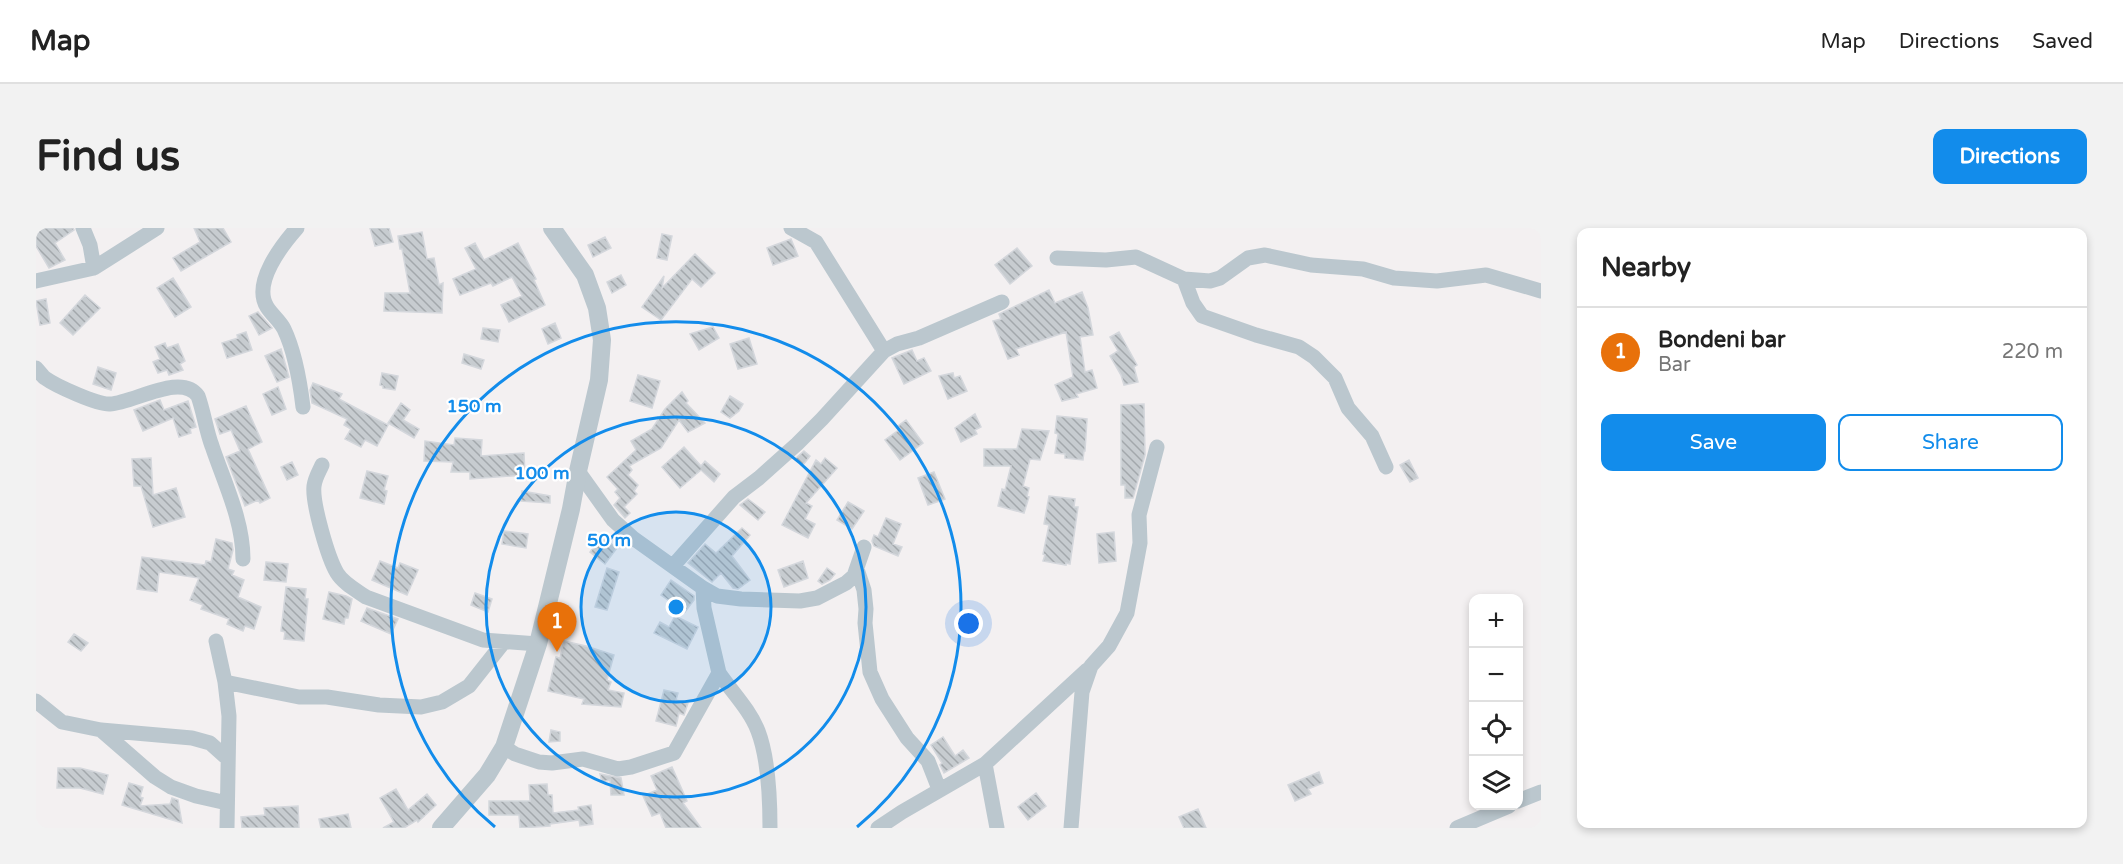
<!DOCTYPE html>
<meta charset="utf-8">
<style>
body{margin:0;font-family:"Varela Round",sans-serif;background:#f2f2f2;color:#222}
.controls{position:absolute;right:18px;bottom:18px;display:grid;overflow:hidden;border-radius:12px;box-shadow:0 3px 9px #0003}
.controls button{width:54px;height:54px;display:grid;place-items:center;padding:0;border:0;border-bottom:2px solid #e0e0e0;background:#fff;color:#222;font:30px sans-serif}
.you{position:absolute;left:933px;top:396px;width:21px;height:21px;margin:-15px;border:4px solid #fff;border-radius:50%;background:#1a73e8;box-shadow:0 0 0 9px #1a73e833}
.badge{display:grid;place-items:center;width:39px;height:39px;border-radius:50%;background:#128ceb;color:#fff;font-size:20px;font-weight:700}
.pin{position:absolute;translate:-50% -50px;filter:drop-shadow(0 2px 3px #0008)}
.pin::after{content:'';position:absolute;top:32px;width:21px;height:18px;background:inherit;clip-path:polygon(0 0,100% 0,50% 100%)}
.list{margin:0;padding:0;list-style:none}
h2{display:flex;justify-content:space-between;align-items:center;height:78px;margin:0;padding:0 24px;font-size:26px}
h2 small{font-size:20px;font-weight:400;color:#767676}
.list li{display:grid;grid-template-columns:39px 1fr auto;gap:18px;align-items:center;box-sizing:border-box;height:90px;padding:0 24px;border-top:2px solid #e0e0e0}
.list b{display:block;font-size:22px;white-space:nowrap}
.list p{margin:0;font-size:20px;white-space:nowrap;color:#767676}
.list em{font-size:20px;font-style:normal;color:#767676}
.actions{display:flex;gap:12px;padding:18px 24px}
.actions a{flex:1;padding:14px 0;border:2px solid #128ceb;border-radius:12px;text-align:center;font-size:21px;color:#128ceb}
.actions .main{background:#128ceb;color:#fff}
.icon{flex:none;width:33px;height:33px;fill:none;stroke:currentColor;stroke-width:2;stroke-linecap:round;stroke-linejoin:round}
.map{position:relative;flex:none;width:1505px;height:600px;overflow:hidden;border-radius:12px}
header{display:flex;align-items:center;gap:36px;box-sizing:border-box;height:84px;padding:0 30px;background:#fff;border-bottom:2px solid #e0e0e0}
header strong{font-size:28px}
nav{display:flex;gap:33px;margin-inline-start:auto;font-size:21px}
.intro{display:flex;align-items:center;justify-content:space-between;box-sizing:border-box;height:144px;padding:0 36px}
h1{margin:0;font-size:42px}
.button{padding:15px 27px;border-radius:12px;background:#128ceb;color:#fff;font-size:21px;font-weight:700}
main{display:flex;gap:36px;padding:0 36px}
aside{flex:1;background:#fff;border-radius:12px;box-shadow:0 3px 9px #0003}
.map>svg:first-child{display:block}
.building{fill:url(#building-back-hatch);stroke:#d4d7dc;stroke-width:1.5}
.lines{fill:none;stroke-linecap:round;stroke-linejoin:round}
.minor{stroke:#bbc7ce;stroke-width:15}
.tertiary{stroke:#bbc7ce;stroke-width:18}
.ring{fill:none;stroke:#128ceb;stroke-width:3}
.centre{fill:#128ceb;stroke:#fff;stroke-width:3}
.ring-label{font-size:18px;text-anchor:middle;font-weight:bold;fill:#128ceb;stroke:#fff;stroke-width:4.5;stroke-linejoin:round;paint-order:stroke}
</style>
<header>
<strong>Map</strong>
<nav><a>Map</a><a>Directions</a><a>Saved</a></nav>
</header>
<div class="intro"><h1>Find us</h1><a class="button">Directions</a></div>
<main>
<div class="map">
<svg width="1505" height="600" viewBox="0 0 1505 600">
<defs>
<pattern id="building-back-hatch" width="6" height="6" patternUnits="userSpaceOnUse" patternTransform="scale(1.5)"><rect width="6" height="6" fill="#c7ccd0"/><path d="M-1 5l2 2M0 0l6 6M5-1l2 2" fill="none" stroke="#a3a8ac"/></pattern>
</defs>
<rect width="100%" height="100%" fill="#f3f0f1"/>
<path class="building" d="M0,0H37L38,2L19,15L29,32L13,40L0,18Z
M158,0H187L195,14L145,43L137,30L164,14Z
M334,0H353L357,14L339,18Z
M386,4L391,31L398,30L403,57L407,55L406,85L348,83L349,65H374L366,21H364L362,8Z
M626,6L636,8L631,32L621,30Z
M569,9L575,20L557,29L552,17Z
M755,11L762,28L737,37L731,20Z
M439,15L448,32L482,15L500,51L498,52L509,77L473,94L465,77L486,68L476,49L457,58L455,55L424,67L417,51L440,41L429,20Z
M981,20L996,38L974,56L959,37Z
M659,26L679,45L665,59L656,51L625,92L606,79L628,48L626,60Z
M585,47L590,57L576,65L571,54Z
M137,50L155,79L139,89L121,60Z
M1013,62L1019,75L1046,64L1052,80L1057,107L1044,109L1049,144L1056,142L1061,160L1040,166L1042,169L1026,173L1019,157L1037,149L1030,104L980,121L983,127L972,131L957,93L965,91L963,86Z
M49,67L64,80L37,107L24,95Z
M10,71L14,95L4,97L0,73Z
M222,84L236,100L223,107L213,88Z
M519,95L525,110L512,116L506,101Z
M677,99L683,110L663,122L654,106Z
M447,100L464,102L462,114L445,111Z
M210,104L216,122L191,130L186,115L202,110L201,107Z
M1083,104L1101,137L1098,139L1102,154L1088,157L1085,147L1074,128L1082,123L1074,109Z
M713,110L721,136L702,141L694,116Z
M129,115L131,120L142,116L149,133L144,136L147,142L133,147L131,142L122,145L117,134L124,131L119,119Z
M245,121L253,149L241,154L229,128Z
M876,122L881,133L888,130L895,143L868,156L856,130Z
M428,126L448,132L445,141L426,135Z
M62,139L80,145L75,162L57,156Z
M346,145L362,148L359,162L347,160V158L344,157Z
M917,145L918,150L924,148L931,163L912,171L903,148Z
M602,147L624,153L616,180L594,173Z
M277,155L306,166L303,171L352,197L341,218L329,212L325,219L309,211L315,201L308,197L311,191L276,175L274,162Z
M242,159L250,181L236,187L227,166Z
M646,164L652,173L650,175L669,195L652,204L643,192L625,220L593,238L596,242L592,247L602,257L598,263L601,266L588,279L594,285L589,290L578,277L584,270L579,264L582,261L571,249L600,222L595,213L616,201L629,181Z
M694,168L707,176L703,183L694,190L685,184Z
M124,172L128,182L152,173L160,199L154,201L155,205L143,209L137,190L107,203L98,182Z
M365,175L374,182L367,192L383,201L378,210L352,195Z
M1108,176L1109,227L1097,270H1089V257H1085V177Z
M210,178L226,214L212,221L234,270L224,275L222,272L209,278L190,229L204,223L195,202L184,206L179,191Z
M939,186L945,199L939,202L941,206L925,214L919,200Z
M1021,188L1051,191L1049,223H1048L1047,232L1029,230V226L1019,225L1022,206L1019,205Z
M870,192L887,215L864,232L849,212L864,201L862,198Z
M986,201L1013,203L1004,232L994,231L987,258L993,260L991,268L993,269L988,285L962,278L966,261L969,262L975,238H948V221H981Z
M419,210L446,212L445,228L488,225L489,247L434,251V244H415L417,234L388,233L389,213L418,217Z
M648,219L665,238L669,233L684,246L678,254L665,242L644,260L626,239Z
M768,223L774,228L767,237L759,231Z
M115,230L117,267L140,260L149,289L117,299L105,258H98L96,231Z
M789,230L801,240L770,275L776,278L769,291L779,296L772,310L746,297L780,232L785,236Z
M1373,232L1382,250L1374,254L1364,237Z
M256,234L262,247L251,252L245,239Z
M331,243L352,248L348,262L351,263L348,276L324,270Z
M898,244L909,271L892,277L882,250Z
M486,263L514,268V275L485,273Z
M1013,268L1039,271L1038,279H1042L1034,336L1030,335V337L1007,333L1009,327L1007,326L1013,297L1008,296Z
M712,271L729,284L722,292L704,277Z
M812,274L828,283L816,301L801,292Z
M850,290L865,296L857,316L866,319L862,328L838,318L836,313L838,307L842,309Z
M706,300L714,307L696,328L714,352L702,361L697,360L685,345L676,354L652,335L669,316L680,325Z
M468,303L492,306L490,320L466,316Z
M1078,304L1080,333L1063,335L1061,306Z
M565,309L581,320L569,336L554,324Z
M180,311L196,315L197,322L192,341L198,343L196,347L208,352L202,369L225,379L218,401L209,398L207,403L191,396L193,391L165,381L167,377L154,372L163,350L123,344L121,364L101,361L106,329L169,337L170,333L175,334Z
M344,333L362,340L364,335L382,342L371,367L336,352Z
M767,333L772,350L748,359L742,342Z
M230,334L252,336L250,354L228,352Z
M571,340L583,344L571,382L559,379Z
M791,340L799,346L794,352L786,356L782,353Z
M635,352L658,368V372L649,384L625,367Z
M250,359L270,361L269,371H272L268,413L248,411L249,404L245,403Z
M293,364L310,368L316,371L312,390H309L308,396L287,391Z
M439,365L456,371L452,384L435,377Z
M331,380L362,391L355,406L325,393Z
M639,388L662,399L651,421L618,405L624,394L633,399Z
M38,406L52,415L45,423L32,414Z
M528,413L550,418L578,427L571,452L575,454L572,462L588,465L585,479L546,476L548,471L512,463L520,429L524,430Z
M628,462L642,465L640,472L652,475L648,487L643,485L640,498L620,493Z
M515,502L524,504V513L513,514Z
M907,509L919,528L927,522L933,530L908,545L904,537L906,535L895,517Z
M636,539L651,573L647,575L665,600H630L624,585L616,588L607,568L621,562L615,548Z
M22,540H44L72,547L67,566L44,560H21Z
M1283,544L1287,555L1272,561L1275,566L1259,573L1252,557Z
M564,546L585,550L588,567H575L574,552L566,554Z
M93,555L107,559L104,569L107,570L104,578L134,576L136,570L142,572L146,595L86,577Z
M511,556L512,567H516L517,585L543,582L542,579L555,577L557,596L544,598L543,592L514,596V598L484,600L483,587H453V573H494L493,557Z
M360,561L372,582L391,566L400,577L382,594L381,592L368,600H347L358,594L344,570Z
M1000,565L1010,578L992,592L982,579Z
M262,578L263,600H206L205,589L229,587L228,580Z
M1162,581L1170,600H1148L1143,589Z
M312,586L315,600H285L283,591Z"/>
<g class="lines">
<path class="minor" d="M47,0L54,17L58,40
M261,0C246,17 216,55 231,79C236,87 244,93 248,101C259,124 264,154 267,179
M755,0L780,14L848,123
M1021,30L1070,32L1100,29L1148,51L1174,53L1184,50L1212,30L1229,27L1275,37L1327,41L1358,50L1401,53L1450,47L1505,63
M1148,51L1157,75L1166,88L1220,107L1263,119L1278,129L1299,150L1312,180L1336,208L1350,239
M0,53L58,40L121,0
M0,140C3,143 6,148 9,150C20,158 62,177 74,176C98,175 145,144 162,168C168,185 170,202 176,218C188,254 207,292 207,331
M286,237C283,244 279,250 278,258C276,275 292,330 301,345C307,355 320,362 330,369L447,412L502,416
M542,243L577,292L597,310L667,360L681,368L705,371L764,373L781,370L810,355L818,348L828,319
M637,338L698,269L723,250L761,216L786,191L848,123L861,116L883,110L966,74
M821,341L828,362L830,381L829,395L834,444L846,471L871,510L892,533L903,561
M180,413L189,454L193,488L191,600
M683,445C696,464 714,482 722,503C732,529 734,572 734,600
M189,454L263,469H291L343,477L385,479L406,474L433,458L467,415
M0,473L26,494L65,502L156,510L174,515L192,531
M65,502L119,549L135,559L160,568L191,575
M468,519L479,526L503,534L516,535L547,531L582,541L595,539L638,525L683,445L668,380L667,360
M949,536L961,600
M1482,573L1505,564
M842,600L866,584L949,536L1051,442
M1035,600L1046,464L1055,438L1073,418L1091,385L1104,315L1103,287L1121,219
M1421,600L1473,578"/>
<path class="tertiary" d="M405,600L451,547L468,519L502,416L535,281L542,243L563,152L566,112L561,80L549,47L516,0"/>
</g>
<circle cx="640" cy="379" r="95" fill="#128ceb" fill-opacity=".12"/>
<g class="ring">
<circle cx="640" cy="379" r="95"/>
<circle cx="640" cy="379" r="190"/>
<path d="M459 599A285 285 0 1 1 821 599"/>
</g>
<circle cx="640" cy="379" r="9" class="centre"/>
<g class="ring-label">
<text x="438" y="184">150 m</text>
<text x="506" y="251">100 m</text>
<text x="573" y="318">50 m</text>
</g>
</svg>
<div class="controls">
<button>+</button>
<button>−</button>
<button><svg class="icon" aria-label="locate" viewBox="0 0 24 24"><circle cx="12" cy="12" r="6"/><path d="M12 2v4M12 18v4M2 12h4M18 12h4"/></svg></button>
<button><svg class="icon" aria-label="layers" viewBox="0 0 24 24"><path d="M12 4l9 5-9 5-9-5zM3 14l9 5 9-5"/></svg></button>
</div>
<div class="you"></div>
<div class="pin badge" style="left:521px;top:424px;background:#e8710a">1</div>
</div>
<aside>
<h2>Nearby<small></small></h2>
<ul class="list">
<li><span class="badge" style="background:#e8710a">1</span><div><b>Bondeni bar</b><p>Bar</p></div><em>220 m</em></li>
</ul>
<div class="actions"><a class="main">Save</a><a>Share</a></div>
</aside>
</main>
